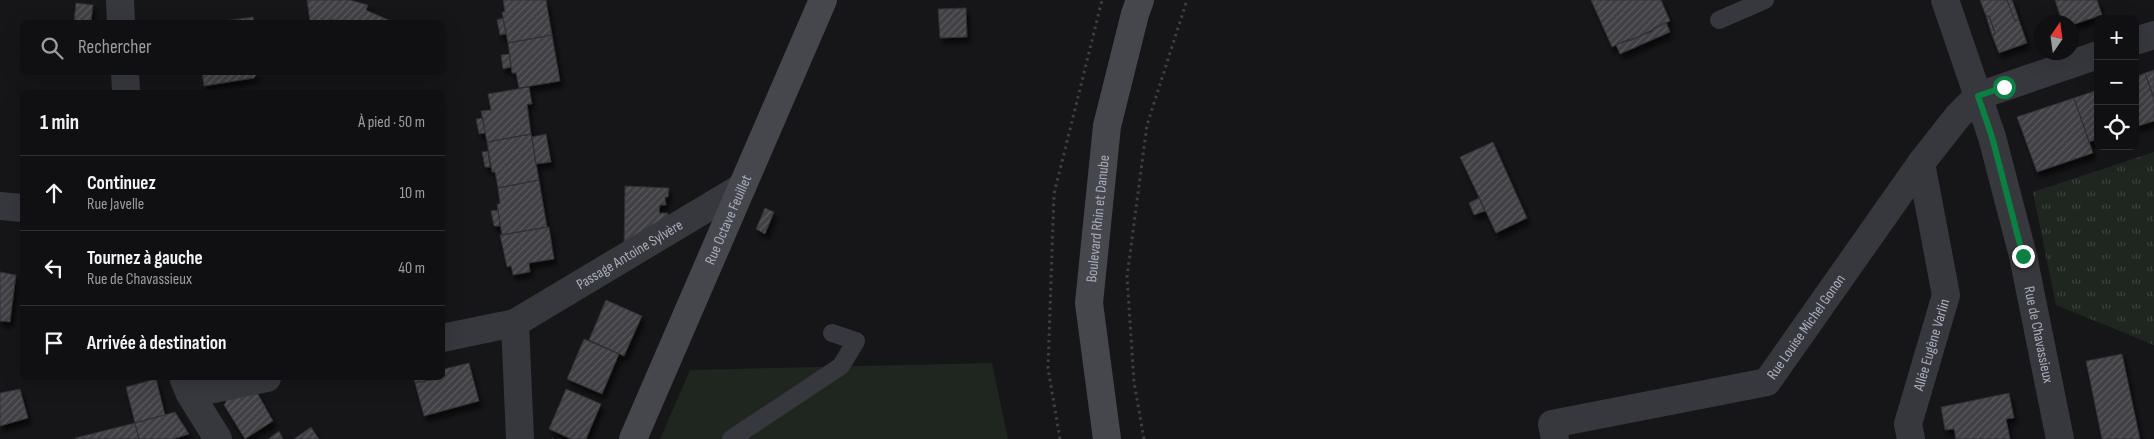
<!DOCTYPE html>
<html lang="fr">
<meta charset="utf-8">
<style>
body{margin:0;font-family:"Sofia Sans Condensed",sans-serif;background:#1e1e20;color:#f1f3f6}
.controls{position:absolute;right:15px;top:15px;display:grid;overflow:hidden;border-radius:8px;box-shadow:0 5px 20px #0002}
.controls button{width:45px;height:45px;display:grid;place-items:center;padding:0;border:0;border-bottom:1px solid #303032;background:#101012;color:#f1f3f6;font:25px sans-serif}
.compass{position:absolute;left:2034px;top:15px;width:45px;height:45px;border-radius:50%;background:#101012;box-shadow:0 5px 20px #0002;rotate:13deg}
.stop{position:absolute;width:15px;height:15px;margin:-11px;border:4px solid #0b8043;border-radius:50%;background:#fff}
.stop.end{background:#0b8043;border-color:#fff;box-shadow:0 1px 5px #0008}
.list{margin:0;padding:0;list-style:none}
h2{display:flex;justify-content:space-between;align-items:center;height:65px;margin:0;padding:0 20px;font-size:21px}
h2 small{font-size:16px;font-weight:400;color:#9c9d9f}
.list li{display:grid;grid-template-columns:32px 1fr auto;gap:15px;align-items:center;box-sizing:border-box;height:75px;padding:0 20px;border-top:1px solid #303032}
.list b{display:block;font-size:19px;white-space:nowrap}
.list p{margin:0;font-size:16px;white-space:nowrap;color:#9c9d9f}
.list em{font-size:16px;font-style:normal;color:#9c9d9f}
.icon{flex:none;width:28px;height:28px;fill:none;stroke:currentColor;stroke-width:2;stroke-linecap:round;stroke-linejoin:round}
.map{position:relative;flex:none;width:2154px;height:439px;overflow:hidden}
.search{position:absolute;background:#101012;box-shadow:0 5px 20px #0002;left:20px;top:20px;width:425px;height:55px;display:flex;align-items:center;gap:12px;box-sizing:border-box;padding:0 18px;border-radius:8px;color:#9c9d9f;font-size:19px}
.panel{position:absolute;background:#101012;box-shadow:0 5px 20px #0002;left:20px;top:90px;width:425px;height:290px;border-radius:8px}
.map>svg:first-child{display:block}
.grass{fill:url(#grass-tufts)}
.pitch{fill:#1e261f}
.building{fill:url(#building-hatch);stroke:#303034;filter:url(#shadow)}
.lines{fill:none;stroke-linecap:round;stroke-linejoin:round}
.path{stroke:#3d3f44;stroke-width:3;stroke-dasharray:2.5 4;stroke-linecap:butt}
.lane{stroke:#37383d;stroke-width:18}
.street{stroke:#37383d;stroke-width:28}
.secondary{stroke:#45474d;stroke-width:28}
.route{stroke:#0b8043;stroke-width:6}
.labels{text-anchor:middle;stroke-width:5;stroke-linejoin:round;paint-order:stroke}
.street-label{font-size:15px;fill:#a8adb8;stroke:#111113}
</style>
<div class="map">
<svg width="2154" height="439" viewBox="0 0 2154 439">
<defs>
<pattern id="grass-tufts" width="24" height="20" patternUnits="userSpaceOnUse" patternTransform="scale(1.25)"><rect width="24" height="20" fill="#1e261f"/><path d="M3 7l-1-3M5 7V3M7 7l1-3M15 17l-1-3M17 17v-4M19 17l1-3" fill="none" stroke="#3c433d"/></pattern>
<pattern id="building-hatch" width="6" height="6" patternUnits="userSpaceOnUse" patternTransform="scale(1.25)"><rect width="6" height="6" fill="#404145"/><path d="M-1 1l2-2M0 6l6-6M5 7l2-2" fill="none" stroke="#595a5e"/></pattern>
<filter id="shadow"><feDropShadow dx="3" dy="5.5" stdDeviation="2.5" flood-color="#0009"/></filter>
</defs>
<rect width="100%" height="100%" fill="#161618"/>
<path class="grass" d="M2154,152V345L2056,305L2033,192Z"/>
<path class="pitch" d="M992,363L1008,439H660L690,370Z"/>
<path class="building" d="M307,0H350L368,5L366,10L393,22H338L334,20H329V22H310Z
M503,0H546L552,35L508,43L502,12H505Z
M1591,0H1661L1670,21L1630,41L1629,39L1612,47Z
M1980,0H2007L2015,21L2019,20L2027,43L1999,53L1992,35L1995,33L1989,16H1986Z
M2007,0H2012L2019,20L2015,21Z
M2055,0H2097L2102,15L2072,25V22H2062Z
M76,3L93,5L91,22H74Z
M966,8L967,37L940,38L938,9Z
M1986,16H1989L1995,33L1992,35Z
M253,17L254,22H217Z
M503,18L506,34L500,35L497,20Z
M1666,22L1670,32L1620,54L1616,45L1653,31L1652,29Z
M552,35L560,81L519,88L516,73H512L508,43Z
M509,54L511,67L503,69L501,55Z
M2154,70V99L2145,73Z
M202,72H258L254,78L204,86Z
M2145,73L2154,99V121L2135,127V77Z
M529,87L532,104H527L531,134L487,142L481,111L491,110L488,94Z
M2098,90V139L2089,142L2074,98Z
M2074,98L2093,153L2037,172L2017,117Z
M483,118L485,133L479,134L476,119Z
M531,134L539,180L498,188L495,172H492L487,142Z
M546,134L551,162L536,164L532,137Z
M1493,142L1527,218L1496,233L1460,157Z
M488,151L490,167H485L482,152Z
M539,180L547,227L502,235L497,204H500L498,188Z
M625,186L669,188L668,197H665L666,205H660L659,213H668L667,222L624,248Z
M1479,198L1485,211L1474,215L1469,203Z
M765,208L774,212L765,234L756,229Z
M498,210L500,226H494L491,211Z
M549,227L554,259L529,263L530,272L513,275L511,266L507,267L500,235Z
M0,272L16,275L10,322L0,321Z
M606,300L642,316L624,356L589,340Z
M584,339L619,354L602,394L567,379Z
M2122,354L2140,439H2102L2086,361Z
M469,363L479,401L424,416L415,383L442,378L445,376L444,369Z
M414,378H437L415,383Z
M156,379L165,415L135,423L126,387Z
M254,387L273,421L245,439L224,405L231,393Z
M20,389L28,418L0,426V393Z
M566,389L601,404L586,439H571L549,429Z
M2009,393L2014,418L2006,419L2010,439H1956L1954,429L1945,430L1941,407Z
M175,412L189,434L173,439H139L135,423Z
M135,423L139,439H75V438Z
M311,427L319,439H294Z
M279,431L283,439H268Z"/>
<g class="lines">
<path class="path" d="M1060,439L1048,368L1054,194L1102,0
M1144,439L1134,382L1127,277L1147,125L1187,0"/>
<path class="lane" d="M1719,20L1765,0
M731,439L841,366L856,341L832,333"/>
<g class="street">
<path d="M120,0L121,22"/>
<path id="s1" d="M1945,0L1992,137L2023,256L2060,439"/>
<path d="M2135,41L2154,35"/>
<path d="M125,72L126,92"/>
<path d="M0,206L22,208"/>
<path d="M515,323L520,439"/>
<path id="s2" d="M442,338L515,323L742,187"/>
<path d="M184,380L190,394L218,439"/>
<path d="M190,394L267,378"/>
<path id="s3" d="M1555,439L1552,424L1767,382L1921,163L1958,116L1978,96L2098,55"/>
<path id="s4" d="M1911,439L1908,424L1946,295L1921,163"/>
</g>
<g class="secondary">
<path id="s5" d="M633,439L823,0"/>
<path id="s6" d="M1107,439L1089,303L1107,126L1135,14L1140,0"/>
</g>
</g>
<g class="lines">
<path class="route" d="M2004,87L1978,96L1992,137L2023,256"/>
</g>
<g class="labels">
<g class="street-label">
<text dy="5" stroke="none"><textPath href="#s6" startOffset="222">Boulevard Rhin et Danube</textPath></text>
<text dy="5" stroke="none"><textPath href="#s5" startOffset="239">Rue Octave Feuillet</textPath></text>
<text dy="5" stroke="none"><textPath href="#s2" startOffset="208">Passage Antoine Sylvère</textPath></text>
<text dy="5" stroke="none"><textPath href="#s3" startOffset="302">Rue Louise Michel Gonon</textPath></text>
<text dy="5" stroke="none"><textPath href="#s1" startOffset="348">Rue de Chavassieux</textPath></text>
<text dy="5" stroke="none"><textPath href="#s4" startOffset="98">Allée Eugène Varlin</textPath></text>
</g>
</g>
</svg>
<div class="controls">
<button>+</button>
<button>−</button>
<button><svg class="icon" aria-label="locate" viewBox="0 0 24 24"><circle cx="12" cy="12" r="6"/><path d="M12 2v4M12 18v4M2 12h4M18 12h4"/></svg></button>
</div>
<svg class="compass" viewBox="-18 -18 36 36"><path d="M0-13l5 13h-10z" fill="#e53935"/><path d="M0 13l5-13h-10z" fill="#9c9d9f"/></svg>
<div class="stop" style="left:2004px;top:87px"></div>
<div class="stop end" style="left:2023px;top:256px"></div>
<div class="search"><svg class="icon" aria-label="search" viewBox="0 0 24 24"><circle cx="10" cy="10" r="6"/><path d="M15 15l6 6"/></svg>Rechercher</div>
<section class="panel">
<h2>1 min<small>À pied · 50 m</small></h2>
<ul class="list">
<li><svg class="icon" aria-label="ahead" viewBox="0 0 24 24"><path d="M12 20V5M6 11l6-6 6 6"/></svg><div><b>Continuez</b><p>Rue Javelle</p></div><em>10 m</em></li>
<li><svg class="icon" aria-label="left" viewBox="0 0 24 24"><path d="M17 20v-9H6M10 6l-5 5 5 5"/></svg><div><b>Tournez à gauche</b><p>Rue de Chavassieux</p></div><em>40 m</em></li>
<li><svg class="icon" aria-label="arrive" viewBox="0 0 24 24"><path d="M6 21V4h12l-3 4 3 4H6"/></svg><div><b>Arrivée à destination</b></div></li>
</ul>
</section>
</div>
